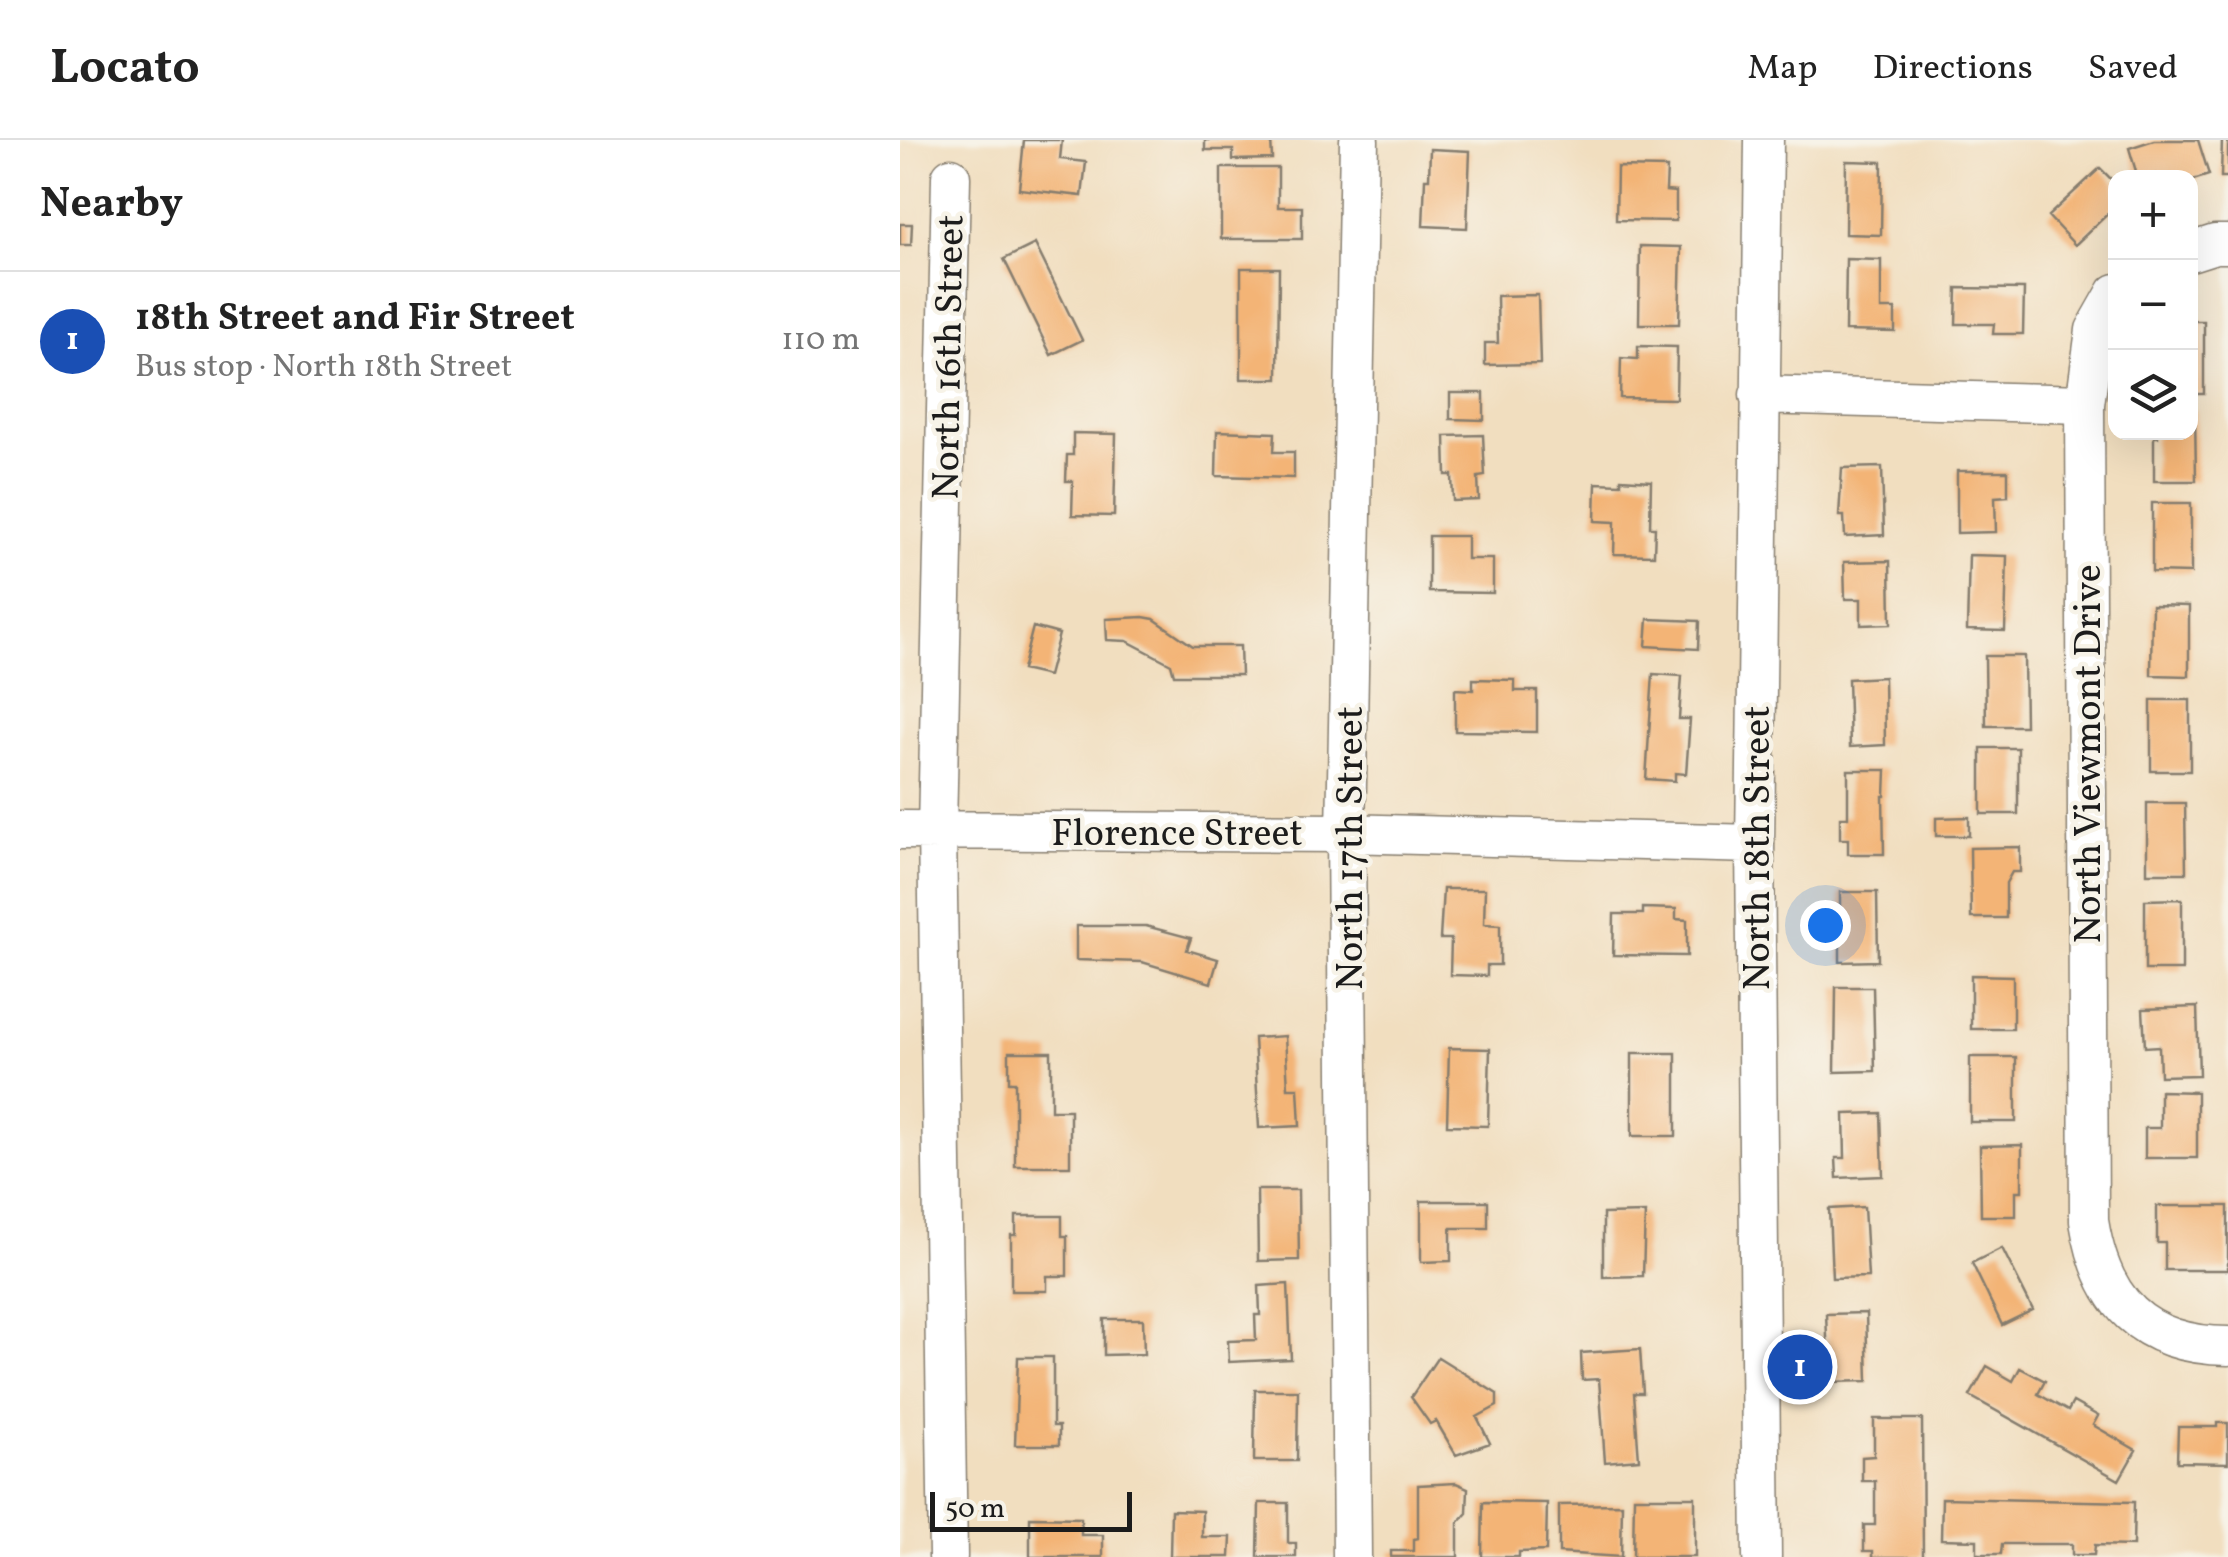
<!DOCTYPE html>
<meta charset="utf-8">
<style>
body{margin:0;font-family:Vollkorn,serif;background:#f2f2f2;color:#222}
.controls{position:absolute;right:30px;top:30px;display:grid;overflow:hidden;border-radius:20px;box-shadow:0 10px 40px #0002}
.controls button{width:90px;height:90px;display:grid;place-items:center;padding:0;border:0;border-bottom:2px solid #e0e0e0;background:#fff;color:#222;font:50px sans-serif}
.scale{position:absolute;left:30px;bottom:25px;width:202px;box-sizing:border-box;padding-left:10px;border:5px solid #1c1c1c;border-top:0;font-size:28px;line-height:35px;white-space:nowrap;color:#1c1c1c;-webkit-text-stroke:8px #f7f3e8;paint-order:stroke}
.you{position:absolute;left:925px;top:785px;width:35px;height:35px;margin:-25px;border:8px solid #fff;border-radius:50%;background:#1a73e8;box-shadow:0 0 0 15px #1a73e833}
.badge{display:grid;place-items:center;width:65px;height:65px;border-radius:50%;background:#0f766e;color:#fff;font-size:32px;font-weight:700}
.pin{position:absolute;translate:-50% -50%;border:5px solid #fff;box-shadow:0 2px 10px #0006}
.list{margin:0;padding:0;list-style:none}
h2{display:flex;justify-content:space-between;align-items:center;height:130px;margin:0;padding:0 40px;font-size:42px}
h2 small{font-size:32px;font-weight:400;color:#767676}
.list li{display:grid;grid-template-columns:65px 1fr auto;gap:30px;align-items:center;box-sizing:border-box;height:140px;padding:0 40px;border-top:2px solid #e0e0e0}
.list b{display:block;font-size:38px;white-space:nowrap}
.list p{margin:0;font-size:32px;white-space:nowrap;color:#767676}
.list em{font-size:32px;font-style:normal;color:#767676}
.icon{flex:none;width:55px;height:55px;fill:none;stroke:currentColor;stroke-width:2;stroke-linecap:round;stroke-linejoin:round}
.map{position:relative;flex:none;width:1328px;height:1417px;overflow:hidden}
header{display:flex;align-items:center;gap:60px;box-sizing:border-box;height:140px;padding:0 50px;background:#fff;border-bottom:2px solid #e0e0e0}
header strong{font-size:48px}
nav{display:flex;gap:55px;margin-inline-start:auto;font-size:35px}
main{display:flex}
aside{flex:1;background:#fff}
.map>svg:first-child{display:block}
.building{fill:#f3b476}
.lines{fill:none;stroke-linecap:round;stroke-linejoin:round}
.minor-casing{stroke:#867d6e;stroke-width:41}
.minor{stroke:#fff;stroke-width:38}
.labels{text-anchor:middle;stroke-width:9;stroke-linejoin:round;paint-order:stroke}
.street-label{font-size:38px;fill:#1c1c1c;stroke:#f7f3e8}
</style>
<header>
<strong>Locato</strong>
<nav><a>Map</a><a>Directions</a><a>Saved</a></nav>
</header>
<main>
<aside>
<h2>Nearby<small></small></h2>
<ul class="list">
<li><span class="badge" style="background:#1a4fb4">1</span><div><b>18th Street and Fir Street</b><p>Bus stop · North 18th Street</p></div><em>110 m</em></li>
</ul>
</aside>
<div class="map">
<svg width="1328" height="1417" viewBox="0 0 1328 1417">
<rect width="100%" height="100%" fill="#f7f3e8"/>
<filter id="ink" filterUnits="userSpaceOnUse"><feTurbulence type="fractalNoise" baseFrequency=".01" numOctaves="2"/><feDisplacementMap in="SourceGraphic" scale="20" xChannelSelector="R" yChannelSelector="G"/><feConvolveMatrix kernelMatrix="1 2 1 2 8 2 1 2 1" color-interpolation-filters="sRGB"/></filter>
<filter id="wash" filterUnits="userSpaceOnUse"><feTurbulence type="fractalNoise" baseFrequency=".0048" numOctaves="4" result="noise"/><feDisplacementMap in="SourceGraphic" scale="40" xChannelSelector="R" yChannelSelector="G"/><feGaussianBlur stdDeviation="2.25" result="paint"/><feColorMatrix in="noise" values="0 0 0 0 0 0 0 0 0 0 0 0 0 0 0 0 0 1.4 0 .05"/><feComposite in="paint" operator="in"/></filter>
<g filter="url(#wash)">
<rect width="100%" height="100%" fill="#f1debf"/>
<g id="blocks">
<path class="building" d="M124,0H162L160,19L186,22L182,56L119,49Z
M305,0H371L372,19L333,20V10H305Z
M1254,0H1298L1309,35L1290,41V38L1280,35L1257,38L1256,34L1238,38L1229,8Z
M1322,0H1328V37H1321Z
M530,9L570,11L567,88L523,86L525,39H529Z
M946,21L982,22L981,95L945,94Z
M717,27L767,28L766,51L776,52V81L716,80Z
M321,28H378V67H402V99H321Z
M1200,28L1216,44V66L1175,105L1148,76Z
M0,84H12L11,105H0Z
M135,104L182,200L151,215L104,119Z
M740,106L781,107L779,184H739Z
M946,119L981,120V169H995V192L945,191Z
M341,128H379L378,239H341Z
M1057,148L1124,149L1123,194H1093L1094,184H1056Z
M638,155L640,224L585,225V203H598L597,156Z
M1290,181H1304V254H1290Z
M738,206L777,207L776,259L720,258L721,218L738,219Z
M550,253H584V280L550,279Z
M1290,270H1295L1296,341H1254V297H1258V292H1290Z
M317,291L375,293L374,312H394V338L316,336Z
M173,293L216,294L214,376L172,375L173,341H166L167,315H173Z
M583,295L585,336L578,337L579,360L553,361L552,335H546L545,296Z
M982,327L984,395L945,397L944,376H939L942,328Z
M1057,331H1108V356L1095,357L1096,392L1057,393Z
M721,339L751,341L750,387H755L754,415L714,414L715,382L695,381L696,343L721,344Z
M1252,363H1291V433L1252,432Z
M529,396H567V419H593V453L529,452Z
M1069,415L1107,416L1105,491L1067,490Z
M990,421L991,484L961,485V459H945L944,422Z
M1252,465L1289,466V536L1251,535Z
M243,477L254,479L293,506H340L341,535H274L271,524L227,501L207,500L206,479Z
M748,479L799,481L798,509L746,506Z
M133,487L159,494L148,536L122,530Z
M1085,516H1124L1125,586H1086Z
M753,534L782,536L779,579H790L786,634L775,633V641L746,639Z
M984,537L985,605L950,607L948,539Z
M573,539L615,540V551H637V592L555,591V549L573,550Z
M1251,560H1290V631H1251Z
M1081,608H1118V674H1081Z
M948,630H986L985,656H983L984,714H948V699H940V677H948Z
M1247,663H1285L1286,733H1247Z
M1069,677V696H1036V678Z
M1120,707V732H1112L1106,743V778H1071L1070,708Z
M543,749H585L584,784L600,785V825H587V836L550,835L551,799H540Z
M940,752H977L978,821L940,822Z
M1282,759V830H1245V760Z
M743,768L776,769V779L787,780V816L713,815L714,774H743Z
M176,786H246L291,798L287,810L318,819L311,843L242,822L176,820Z
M1071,835L1113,836V889H1071Z
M936,847H973L975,931L935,932Z
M1297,867L1299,935L1260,936L1259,906L1245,907L1243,869Z
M385,896L388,948H398L400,986L359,988L354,898Z
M549,908L590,909L588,986L547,985Z
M109,912H151V970H170V1026H115V942H109Z
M732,913H776V996H732Z
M1070,917H1116V982H1070Z
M1260,951L1297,952V1018H1245V988H1260Z
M981,973L983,1036L937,1038L936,1018H945L944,974Z
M1122,1005V1051H1116V1076H1081L1080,1006Z
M357,1050H398L399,1120L358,1121Z
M521,1061H588V1088H551V1121L521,1122Z
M1257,1066H1328V1130H1265V1103H1257Z
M964,1067L968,1137L932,1138L929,1069Z
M745,1073L743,1136L703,1137V1074Z
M116,1076H162V1096H167V1136H147V1151H111V1095H116Z
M1102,1108L1133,1170L1102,1185L1072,1123Z
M388,1144L391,1219L329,1222L328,1201L356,1200L355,1175H360L359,1146Z
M966,1173L968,1241L929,1242L926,1174Z
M204,1179H243L244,1214L204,1215Z
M740,1209L743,1253H734L739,1319L705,1322L699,1239L682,1240L681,1213Z
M118,1217H153V1286H159V1305H115Z
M538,1217L597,1254V1266L577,1277L590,1303L556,1315L536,1281L530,1284L511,1257Z
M1087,1226L1113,1241L1120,1228L1145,1241L1138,1254L1168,1271L1173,1262L1198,1276L1193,1285L1236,1310L1219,1340L1070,1256Z
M355,1250H398L397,1321H354Z
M974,1279H1022L1023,1417H973V1411H964V1385H975V1341H962V1317L974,1316Z
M1317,1283H1328V1323L1277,1322L1278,1287H1317Z
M556,1343L568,1348L567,1373L558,1383V1417H491V1411H513V1399L518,1398V1345Z
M734,1357H795V1417H733Z
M1042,1358L1234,1362L1233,1406L1195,1405L1194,1415H1172V1404H1102L1101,1414H1077V1400L1041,1399Z
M583,1362L647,1363L646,1411L619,1412V1417H582Z
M359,1363H388V1403H396V1417H358Z
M722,1364L721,1417L659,1413V1365Z
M271,1370L302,1371V1397H331L330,1417H270Z
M130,1377L181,1378V1395H203V1417H130Z"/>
</g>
</g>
<g filter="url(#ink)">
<use href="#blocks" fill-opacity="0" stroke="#867d6e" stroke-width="2.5"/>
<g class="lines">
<defs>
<path id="minor" d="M1290,112L1315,104H1328
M1216,153L1195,190L1185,264L1189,1081C1202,1162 1242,1205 1328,1206
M859,255L1185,264
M0,690L446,693L855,704
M48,1417L37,690L51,37
M452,1417L446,693L459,0
M862,1417L855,704L864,0"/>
</defs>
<use href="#minor" class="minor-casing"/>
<use href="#minor" class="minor"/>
</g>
</g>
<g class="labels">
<g class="street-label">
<text transform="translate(47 217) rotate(-89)" y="13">North 16th Street</text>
<text transform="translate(1187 614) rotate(-90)" y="13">North Viewmont Drive</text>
<text x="277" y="705">Florence Street</text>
<text transform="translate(449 708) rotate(-90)" y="13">North 17th Street</text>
<text transform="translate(856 708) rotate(-90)" y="13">North 18th Street</text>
</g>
</g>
</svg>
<div class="controls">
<button>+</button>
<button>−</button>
<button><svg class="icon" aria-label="layers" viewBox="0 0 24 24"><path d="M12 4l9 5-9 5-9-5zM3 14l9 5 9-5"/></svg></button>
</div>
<div class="scale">50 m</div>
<div class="you"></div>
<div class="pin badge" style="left:900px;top:1227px;background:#1a4fb4">1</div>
</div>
</main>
